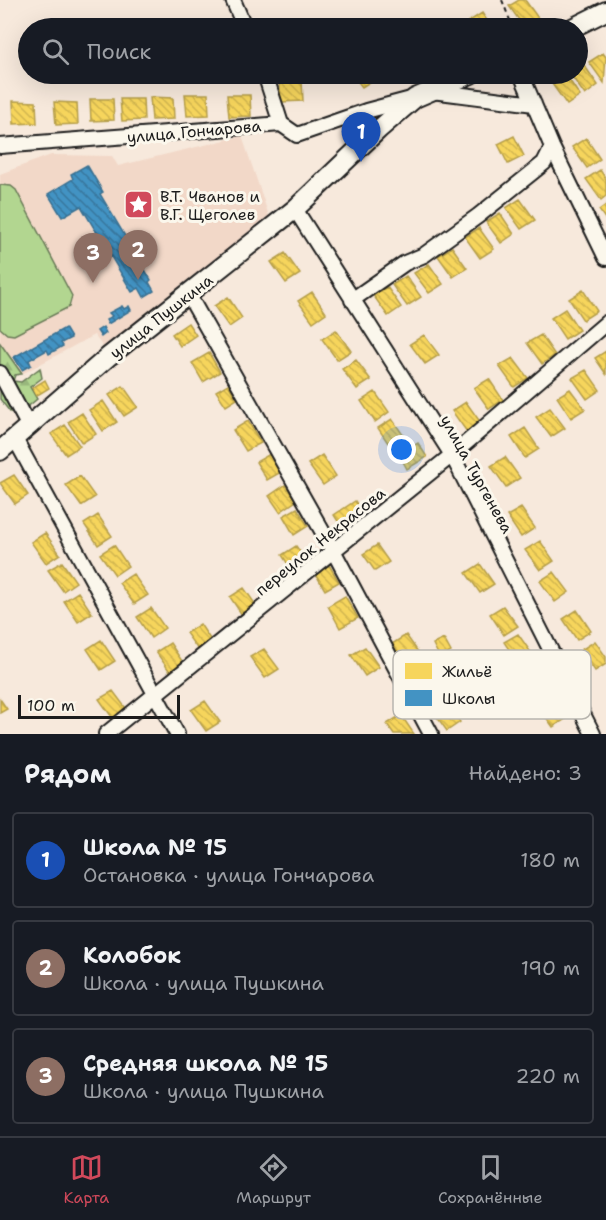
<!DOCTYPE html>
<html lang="ru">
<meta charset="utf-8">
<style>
body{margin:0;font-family:"Shantell Sans",sans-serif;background:#20242c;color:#f1f3f6}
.scale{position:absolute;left:18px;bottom:15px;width:162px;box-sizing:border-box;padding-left:6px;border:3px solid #1c1c1c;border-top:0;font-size:16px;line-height:21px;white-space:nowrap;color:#1c1c1c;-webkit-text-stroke:4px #fbf7ec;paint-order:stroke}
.you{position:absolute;left:402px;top:450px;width:21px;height:21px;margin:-15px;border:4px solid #fff;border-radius:50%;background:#1a73e8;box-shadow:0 0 0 9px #1a73e833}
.badge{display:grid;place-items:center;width:39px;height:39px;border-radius:50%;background:#d1495b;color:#fff;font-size:20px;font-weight:700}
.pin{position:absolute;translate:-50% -50px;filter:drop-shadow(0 2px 3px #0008)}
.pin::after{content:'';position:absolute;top:32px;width:21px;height:18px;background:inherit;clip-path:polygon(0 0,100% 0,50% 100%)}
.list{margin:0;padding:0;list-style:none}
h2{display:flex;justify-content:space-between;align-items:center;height:78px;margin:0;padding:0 24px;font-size:26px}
h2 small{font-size:20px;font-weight:400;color:#9ea1a6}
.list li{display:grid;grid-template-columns:39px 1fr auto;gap:18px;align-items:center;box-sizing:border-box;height:96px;margin:0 12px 12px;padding:0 12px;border:2px solid #363941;border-radius:6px}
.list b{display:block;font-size:22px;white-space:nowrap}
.list p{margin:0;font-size:20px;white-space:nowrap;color:#9ea1a6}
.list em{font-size:20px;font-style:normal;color:#9ea1a6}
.icon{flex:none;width:33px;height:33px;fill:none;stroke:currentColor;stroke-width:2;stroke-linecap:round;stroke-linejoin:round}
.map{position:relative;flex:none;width:606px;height:734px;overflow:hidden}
.search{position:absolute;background:#171b24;box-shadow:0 6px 24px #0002;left:18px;right:18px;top:18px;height:66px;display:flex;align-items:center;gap:15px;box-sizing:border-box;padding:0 21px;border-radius:33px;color:#9ea1a6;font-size:22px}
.sheet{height:402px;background:#171b24}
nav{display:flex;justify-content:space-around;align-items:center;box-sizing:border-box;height:84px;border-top:2px solid #363941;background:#171b24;font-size:16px;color:#9ea1a6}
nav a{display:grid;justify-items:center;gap:3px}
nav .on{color:#d1495b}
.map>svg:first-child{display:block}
.built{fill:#f2d8c8}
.green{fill:#b2d690;stroke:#677956;stroke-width:1.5}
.forest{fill:url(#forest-firs);stroke:#677956;stroke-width:1.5}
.homes{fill:url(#homes-back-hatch);stroke:#b59e49;stroke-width:1.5}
.schools{fill:url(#schools-back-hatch);stroke:#376f91;stroke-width:1.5}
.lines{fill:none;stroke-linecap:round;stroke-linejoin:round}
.street-casing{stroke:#1c1c1c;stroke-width:18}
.secondary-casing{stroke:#1c1c1c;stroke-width:22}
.path{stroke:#1c1c1c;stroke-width:2;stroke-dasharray:4.5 4.5;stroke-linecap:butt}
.street{stroke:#fbf7ec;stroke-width:14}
.secondary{stroke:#fbf7ec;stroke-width:18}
.labels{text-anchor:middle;stroke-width:6;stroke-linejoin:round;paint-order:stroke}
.street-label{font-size:16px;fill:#1c1c1c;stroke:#fbf7ec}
.poi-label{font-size:16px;fill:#1c1c1c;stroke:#fbf7ec;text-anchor:start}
.key{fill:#fbf7ec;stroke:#b8b5ae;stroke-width:1.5}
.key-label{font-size:16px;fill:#1c1c1c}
</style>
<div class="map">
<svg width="606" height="734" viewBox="0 0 606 734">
<defs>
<pattern id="forest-firs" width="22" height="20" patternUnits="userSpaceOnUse" patternTransform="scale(1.5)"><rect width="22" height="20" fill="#b2d690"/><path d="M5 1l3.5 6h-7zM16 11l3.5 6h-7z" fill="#98b77c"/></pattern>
<pattern id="homes-back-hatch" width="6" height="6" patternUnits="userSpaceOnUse" patternTransform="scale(1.5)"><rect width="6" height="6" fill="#f6d55c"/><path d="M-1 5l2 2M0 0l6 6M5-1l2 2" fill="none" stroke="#d2b64f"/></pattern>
<pattern id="schools-back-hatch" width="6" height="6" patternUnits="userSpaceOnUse" patternTransform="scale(1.5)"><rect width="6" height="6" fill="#4393c3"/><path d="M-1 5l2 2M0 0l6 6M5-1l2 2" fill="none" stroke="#37779e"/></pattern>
</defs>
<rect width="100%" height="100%" fill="#f7e9dc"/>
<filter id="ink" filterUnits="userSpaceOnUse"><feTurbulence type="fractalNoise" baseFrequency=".0167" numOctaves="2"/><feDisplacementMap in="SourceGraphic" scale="12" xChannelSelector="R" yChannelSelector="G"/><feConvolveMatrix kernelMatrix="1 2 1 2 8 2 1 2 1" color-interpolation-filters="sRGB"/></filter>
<g filter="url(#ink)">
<path class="built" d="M242,136L269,216L103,347L94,335L22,374L0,343V174L51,155L112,156L118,166Z"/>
<path class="green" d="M0,185L11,186L16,190L72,296L69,307L14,335L7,334L0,328Z"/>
<path class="forest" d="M0,343L22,374L15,375L13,381L21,382L40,368L42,378L30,387L37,399L19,414L10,412L0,399Z"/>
<path class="homes" d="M519,0H525L538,18L524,27L509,6Z
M482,13L492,28H472L468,22Z
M603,53L606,57L604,83L589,62Z
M584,65L598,85L585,95L570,74H578V69Z
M352,74H372L376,78L362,87Z
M566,75L580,96L567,105L552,84Z
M279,80H302L303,101L281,102Z
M185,94H208L209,115L187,116Z
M227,95H250L251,116L229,117Z
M150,97L173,98L174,119L152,120Z
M90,99H113L114,120L91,121Z
M120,99H143L144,120L122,121Z
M13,101L36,102L37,123L14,124Z
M54,102L77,103L78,124L56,125Z
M514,136L524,156L508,164L498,144Z
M586,138L600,159L587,168L572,147Z
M600,170L606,179V196L601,200L586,179Z
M520,199L535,220L521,229L506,208Z
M606,205V220L599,210Z
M500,213L514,234L501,243L486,222Z
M479,228L494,249L480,258L465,237Z
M452,247L467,268L453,277L438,256Z
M285,253L300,274L286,283L271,262Z
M429,264L443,284L429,293L414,273Z
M406,276L421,297L407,306L392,285Z
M387,287L401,307L388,316L373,295Z
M583,290L597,311L583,320L569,299Z
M312,292L326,313L313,322L298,301Z
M228,297L242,318L229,327L214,306Z
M565,309L579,330L565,339L551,318Z
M188,323L196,335L180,346L172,334Z
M336,330L351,351L337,360L322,339Z
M424,335L439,355L425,364L410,344Z
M541,335L555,355L542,364L527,343Z
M606,351V374L595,358Z
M209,353L220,372L203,382L192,363Z
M513,358L528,378L514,387L499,366Z
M356,360L371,380L357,389L342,369Z
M586,370L600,390L587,399L572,378Z
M489,379L503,400L489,409L474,388Z
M45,380L49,388L36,396L32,388Z
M228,384L237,399L226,406L216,391Z
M123,386L138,407L124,416L109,395Z
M570,389L585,409L571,418L557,397Z
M375,392L389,412L375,422L361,401Z
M103,401L117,422L103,431L89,410Z
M466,402L481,423L467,432L452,411Z
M550,408L565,428L551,437L536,417Z
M82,413L96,434L82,443L68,422Z
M392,419L406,439L392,449L378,428Z
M248,421L261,443L246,451L233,430Z
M65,425L80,446L66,455L51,434Z
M525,428L539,449L525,458L511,437Z
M418,443L427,457L407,469L399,454Z
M270,454L281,472L267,480L256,462Z
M322,455L336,476L323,485L308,464Z
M505,457L520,478L506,487L491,466Z
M14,475L28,495L15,504L0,483Z
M80,476L95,497L81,506L66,485Z
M285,485L296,501L280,512L269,496Z
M355,501L362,512L341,526L334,515Z
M297,508L308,526L294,535L283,516Z
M521,508L535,528L521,537L507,516Z
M98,515L112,536L98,545L84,524Z
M45,533L60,554L46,563L31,542Z
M540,541L554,561L540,570L525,550Z
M114,545L128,566L115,575L100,554Z
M377,545L389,562L375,571L363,554Z
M296,546L307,562L293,572L282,555Z
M62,562L76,582L63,591L48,570Z
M480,564L494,584L480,593L466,573Z
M329,565L339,582L325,590L315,573Z
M554,572L569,592L555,602L540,581Z
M133,574L148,595L134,604L119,583Z
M244,588L258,608L244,618L230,597Z
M78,592L92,613L78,622L64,601Z
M345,596L358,618L340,628L328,606Z
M503,606L518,626L504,635L490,614Z
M151,608L165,628L151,638L137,617Z
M577,610L591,631L577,640L563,619Z
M200,624L214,645L201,654L186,633Z
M518,634L532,654L518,663L504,642Z
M406,635L421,656L407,665L392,644Z
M444,639L451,652L440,658L433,644Z
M101,640L115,661L101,670L87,649Z
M595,641L606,657V664L595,671L581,650Z
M170,643L184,664L171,673L156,652Z
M365,647L379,667L365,676L351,655Z
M264,649L279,669L265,678L250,657Z
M113,691L128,711L114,720L99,699Z
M552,697L567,718L553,727L538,706Z
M0,699L7,709L0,713Z
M205,701L220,722L206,731L191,710Z
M446,701L460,722L447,731L432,710Z
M401,715L414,734H394L387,724Z"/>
<path class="schools" d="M87,165L103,192L100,194L151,280L149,282L154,291L144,297L139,288L132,292L81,206L62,217L48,194L73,179L71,174Z
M122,306L124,309L129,306L131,310L108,324L106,320L112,316L109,313Z
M103,327L106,333L101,337L97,331Z
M65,328L71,338L61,343L63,346L49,354L47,350L29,360L31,365L22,370L14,357Z"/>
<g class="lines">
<defs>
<path id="street" d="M233,0L245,28
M265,74L281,124
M521,74L552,147L606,258
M432,91L534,104
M0,146L281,124L297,135L366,111L411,99
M295,209L452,455L593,734
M188,294L334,552L431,734
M352,300L405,263L424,255L478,216L544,163L552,147
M0,373L28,425
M14,437L177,734
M106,734L452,455L606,323"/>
<path id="secondary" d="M572,28L606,11
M0,451L108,357L295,209L378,130L415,98L471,74"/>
</defs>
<use href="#street" class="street-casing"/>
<use href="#secondary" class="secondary-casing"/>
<path class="path" d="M502,0L513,28"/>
<use href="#street" class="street"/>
<use href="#secondary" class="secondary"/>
</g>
</g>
<defs>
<symbol id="sight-square" viewBox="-11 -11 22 22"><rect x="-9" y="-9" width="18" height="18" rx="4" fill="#d1495b" stroke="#fbf7ec"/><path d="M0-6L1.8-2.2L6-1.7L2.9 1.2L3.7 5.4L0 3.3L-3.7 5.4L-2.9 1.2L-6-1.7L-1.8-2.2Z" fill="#fff"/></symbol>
</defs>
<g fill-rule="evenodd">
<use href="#sight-square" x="122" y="188" width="33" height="33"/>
</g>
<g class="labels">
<g class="street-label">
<text transform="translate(194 131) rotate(-5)" y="6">улица Гончарова</text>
<text transform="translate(161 316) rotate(-38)" y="6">улица Пушкина</text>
<text transform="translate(477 474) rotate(61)" y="6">улица Тургенева</text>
<text transform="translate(320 541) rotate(-39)" y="6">переулок Некрасова</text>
</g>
<g class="poi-label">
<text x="160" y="202">В.Т. Чванов и<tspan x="160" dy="18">В.Г. Щеголев</tspan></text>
</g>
</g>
<rect x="393" y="650" width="198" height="69" rx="9" class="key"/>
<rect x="405" y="663" width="27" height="16" fill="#f6d55c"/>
<rect x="405" y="690" width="27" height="16" fill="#4393c3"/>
<g class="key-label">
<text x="442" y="677">Жильё</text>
<text x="442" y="704">Школы</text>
</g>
</svg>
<div class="scale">100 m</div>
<div class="you"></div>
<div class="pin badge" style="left:361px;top:162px;background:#1a4fb4">1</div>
<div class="pin badge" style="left:138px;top:280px;background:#8d6e63">2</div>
<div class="pin badge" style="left:93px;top:283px;background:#8d6e63">3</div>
<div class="search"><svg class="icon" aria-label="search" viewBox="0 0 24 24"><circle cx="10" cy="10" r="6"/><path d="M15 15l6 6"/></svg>Поиск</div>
</div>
<section class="sheet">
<h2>Рядом<small>Найдено: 3</small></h2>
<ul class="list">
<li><span class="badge" style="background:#1a4fb4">1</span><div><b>Школа № 15</b><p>Остановка · улица Гончарова</p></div><em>180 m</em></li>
<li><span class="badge" style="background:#8d6e63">2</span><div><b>Колобок</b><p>Школа · улица Пушкина</p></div><em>190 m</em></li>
<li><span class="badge" style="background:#8d6e63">3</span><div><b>Средняя школа № 15</b><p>Школа · улица Пушкина</p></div><em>220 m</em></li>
</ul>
</section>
<nav>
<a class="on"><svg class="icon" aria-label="map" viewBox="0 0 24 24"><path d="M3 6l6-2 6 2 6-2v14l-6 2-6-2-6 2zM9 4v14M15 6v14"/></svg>Карта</a>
<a><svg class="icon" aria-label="directions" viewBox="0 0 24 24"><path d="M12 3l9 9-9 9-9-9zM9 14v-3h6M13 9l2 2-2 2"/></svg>Маршрут</a>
<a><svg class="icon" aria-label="saved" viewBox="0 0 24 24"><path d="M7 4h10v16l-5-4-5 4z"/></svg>Сохранённые</a>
</nav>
